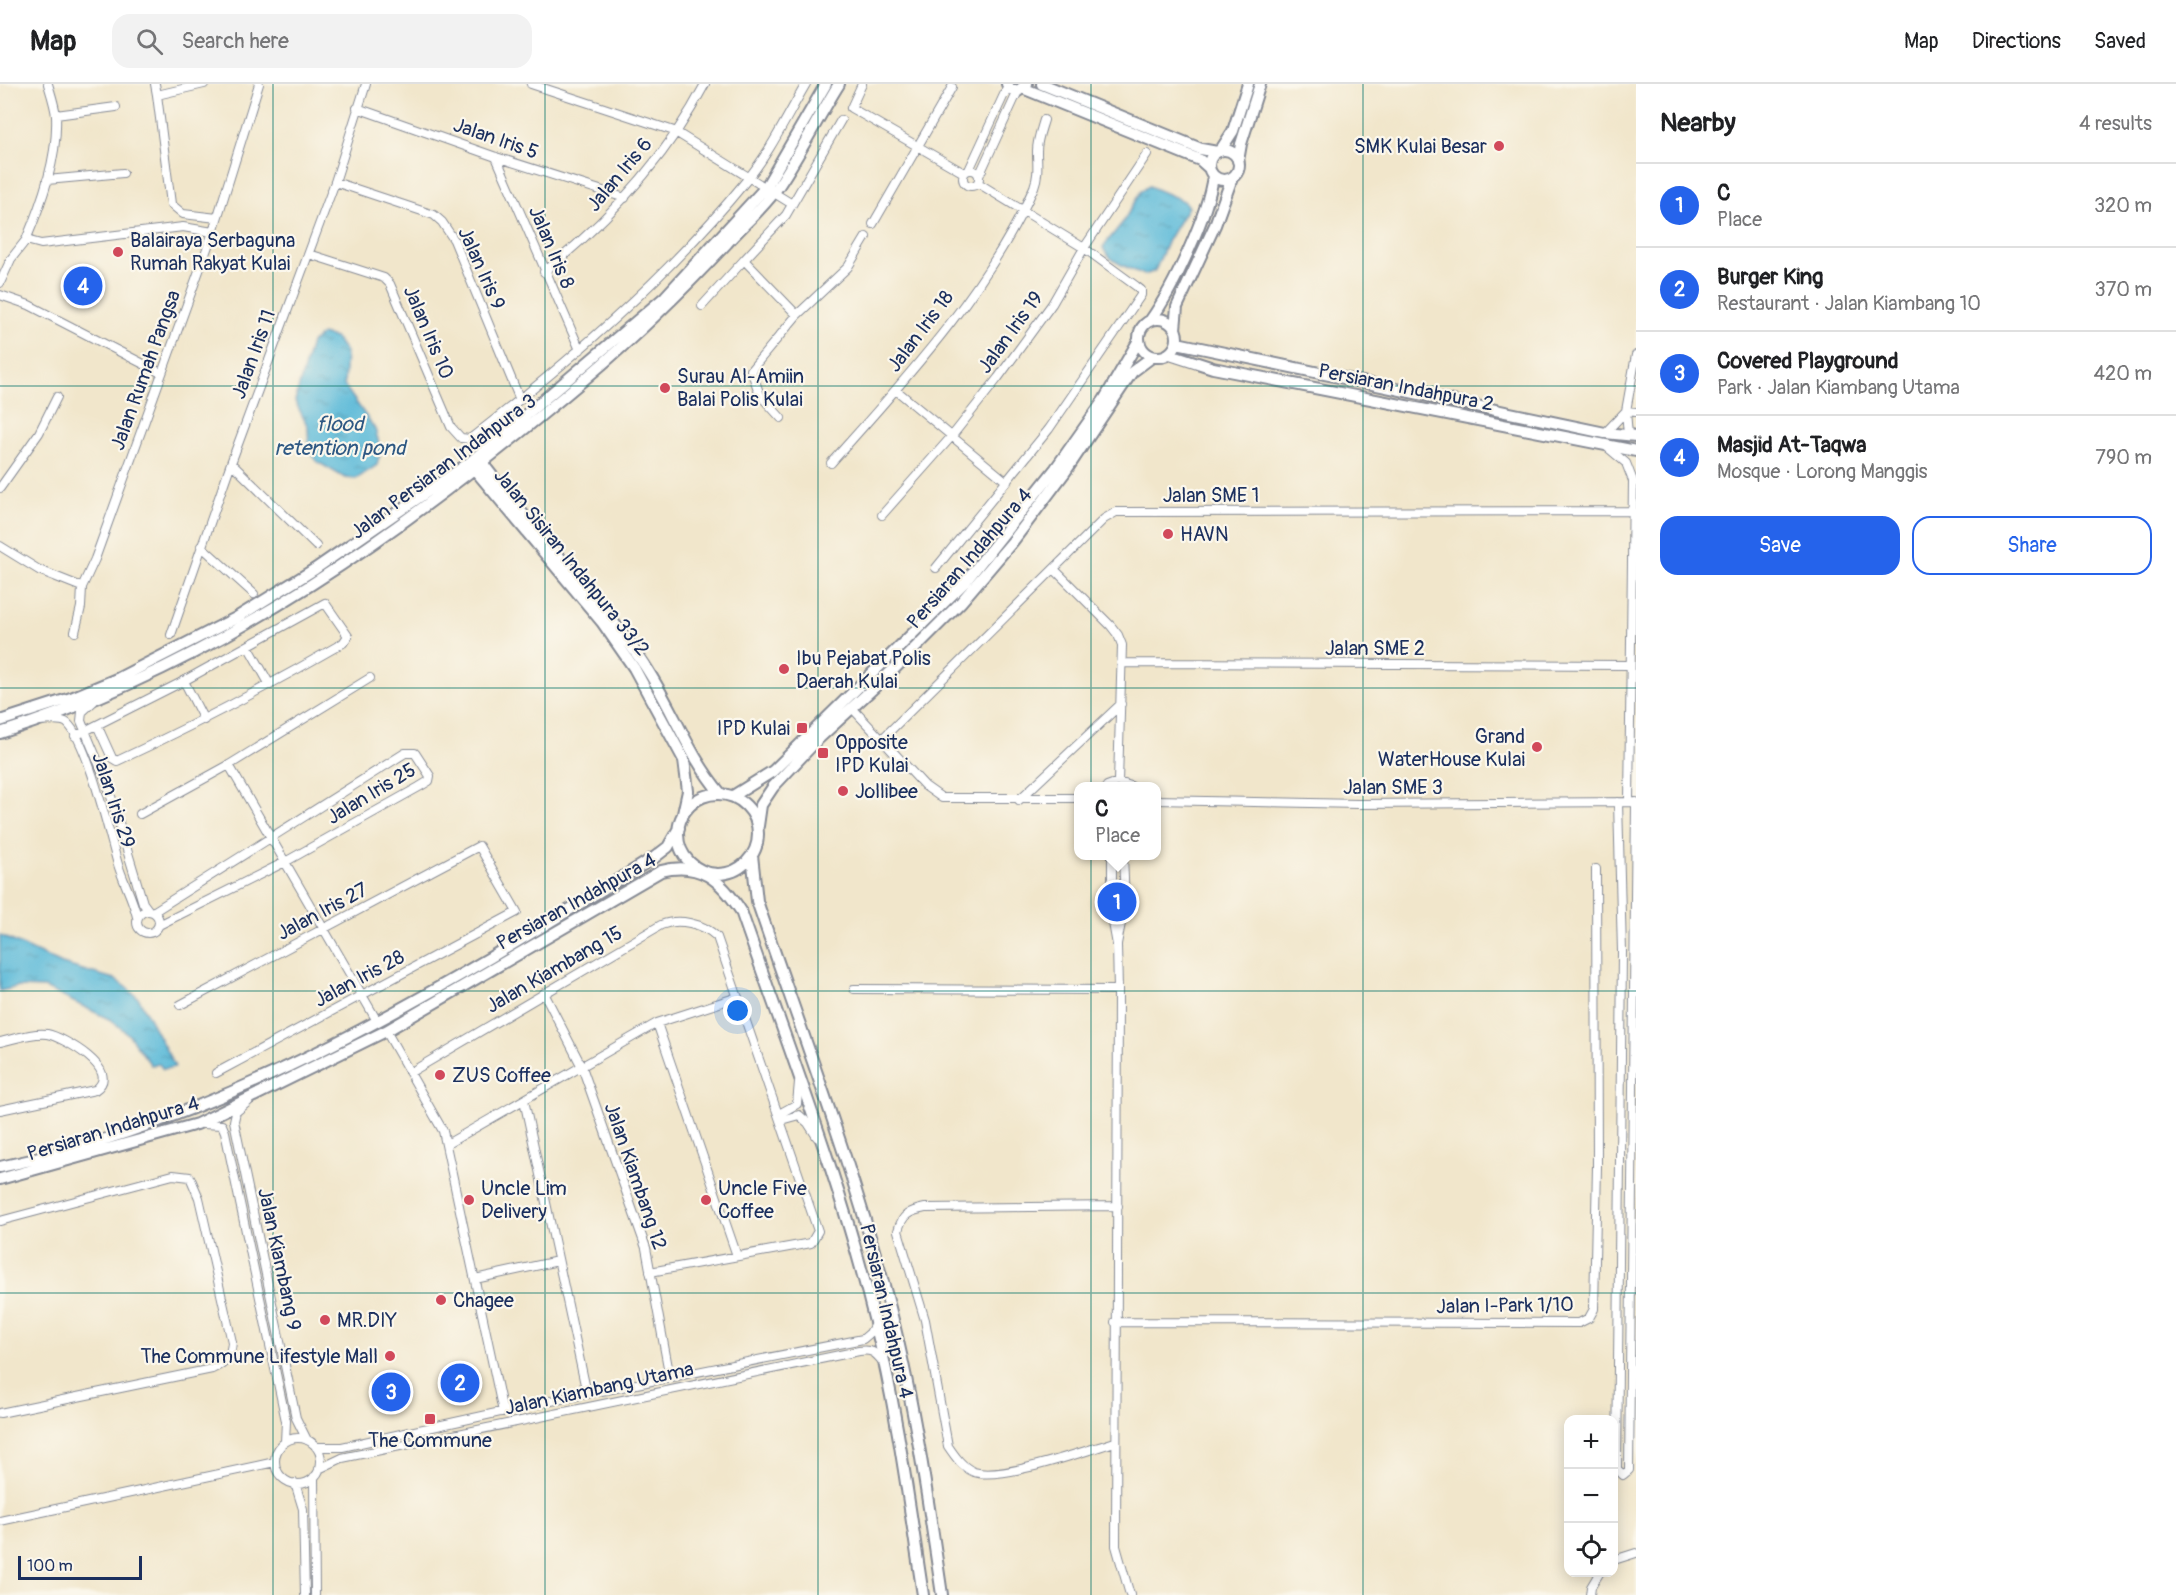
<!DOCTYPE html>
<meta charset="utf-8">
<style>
body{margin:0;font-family:Pangolin,sans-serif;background:#f2f2f2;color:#202124}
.controls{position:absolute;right:18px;bottom:18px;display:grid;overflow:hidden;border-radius:12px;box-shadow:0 3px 15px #0003}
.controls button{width:54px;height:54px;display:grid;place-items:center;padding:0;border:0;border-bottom:2px solid #e0e0e0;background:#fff;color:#202124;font:30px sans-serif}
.scale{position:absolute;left:18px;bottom:15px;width:124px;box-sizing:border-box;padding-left:6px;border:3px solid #1b2f5e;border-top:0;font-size:16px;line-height:21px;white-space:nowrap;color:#1b2f5e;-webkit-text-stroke:4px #fbf7ec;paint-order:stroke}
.you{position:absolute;left:738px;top:927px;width:21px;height:21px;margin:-15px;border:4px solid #fff;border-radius:50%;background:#1a73e8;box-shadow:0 0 0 9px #1a73e833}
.badge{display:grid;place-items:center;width:39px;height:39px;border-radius:50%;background:#2563eb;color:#fff;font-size:20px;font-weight:700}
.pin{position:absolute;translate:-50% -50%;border:3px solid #fff;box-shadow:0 2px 6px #0006}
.popup{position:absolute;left:1074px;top:698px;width:87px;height:78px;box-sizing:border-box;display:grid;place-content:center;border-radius:12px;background:#fff;filter:drop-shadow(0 2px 4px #0005);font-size:20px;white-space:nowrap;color:#757577}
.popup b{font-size:22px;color:#202124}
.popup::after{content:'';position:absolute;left:50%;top:100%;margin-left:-12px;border:12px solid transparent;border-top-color:#fff}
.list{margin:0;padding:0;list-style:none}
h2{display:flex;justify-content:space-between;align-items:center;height:78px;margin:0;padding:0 24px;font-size:26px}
h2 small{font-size:20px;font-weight:400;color:#757577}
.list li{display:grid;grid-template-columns:39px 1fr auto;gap:18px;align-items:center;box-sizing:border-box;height:84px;padding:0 24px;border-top:2px solid #e0e0e0}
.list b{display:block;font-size:22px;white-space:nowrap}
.list p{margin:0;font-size:20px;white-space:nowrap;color:#757577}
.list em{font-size:20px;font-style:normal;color:#757577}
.actions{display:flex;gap:12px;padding:18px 24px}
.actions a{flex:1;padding:14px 0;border:2px solid #2563eb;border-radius:18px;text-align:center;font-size:21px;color:#2563eb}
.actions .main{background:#2563eb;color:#fff}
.icon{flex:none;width:33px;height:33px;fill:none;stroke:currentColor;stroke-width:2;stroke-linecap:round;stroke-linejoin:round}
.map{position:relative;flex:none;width:1636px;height:1511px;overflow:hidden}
header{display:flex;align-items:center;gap:36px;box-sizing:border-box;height:84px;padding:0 30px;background:#fff;border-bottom:2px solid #e0e0e0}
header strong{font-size:28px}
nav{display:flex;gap:33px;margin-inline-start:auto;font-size:21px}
.search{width:420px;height:54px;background:#f2f2f2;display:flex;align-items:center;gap:15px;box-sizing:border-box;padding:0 21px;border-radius:18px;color:#757577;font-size:22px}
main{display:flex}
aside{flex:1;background:#fff}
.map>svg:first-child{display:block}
.water{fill:url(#water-ripples);stroke:#3a749b;stroke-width:1.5}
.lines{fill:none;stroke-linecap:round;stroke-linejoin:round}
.street-casing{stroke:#868a94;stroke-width:10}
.secondary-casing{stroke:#868a94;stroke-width:14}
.street{stroke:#fff;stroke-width:8}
.secondary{stroke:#fff;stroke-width:10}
.grid{fill:none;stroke:#0f766e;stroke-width:1.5;stroke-opacity:0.55}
.poi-dot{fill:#d1495b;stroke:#fbf7ec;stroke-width:2}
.labels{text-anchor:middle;stroke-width:4.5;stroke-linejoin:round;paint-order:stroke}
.street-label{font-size:20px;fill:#1b2f5e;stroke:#fbf7ec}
.poi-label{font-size:20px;fill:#1b2f5e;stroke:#fbf7ec;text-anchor:start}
.water-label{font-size:21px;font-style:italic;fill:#2e5883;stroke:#fbf7ec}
</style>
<header>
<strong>Map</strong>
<div class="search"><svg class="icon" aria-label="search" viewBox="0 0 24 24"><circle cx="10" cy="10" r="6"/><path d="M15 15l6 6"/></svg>Search here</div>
<nav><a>Map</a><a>Directions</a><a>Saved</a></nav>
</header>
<main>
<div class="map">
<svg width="1636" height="1511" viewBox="0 0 1636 1511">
<defs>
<pattern id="water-ripples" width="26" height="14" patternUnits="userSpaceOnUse" patternTransform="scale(1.5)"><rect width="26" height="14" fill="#5ab9d8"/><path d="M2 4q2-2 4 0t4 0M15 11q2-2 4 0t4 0" fill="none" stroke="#4a97b2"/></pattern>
</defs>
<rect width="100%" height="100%" fill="#fbf7ec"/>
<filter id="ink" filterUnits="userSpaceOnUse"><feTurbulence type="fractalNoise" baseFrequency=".0167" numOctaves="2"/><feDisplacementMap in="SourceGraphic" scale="12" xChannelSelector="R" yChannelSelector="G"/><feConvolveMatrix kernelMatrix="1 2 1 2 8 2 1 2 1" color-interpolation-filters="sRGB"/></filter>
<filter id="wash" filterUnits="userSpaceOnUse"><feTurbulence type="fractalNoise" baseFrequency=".008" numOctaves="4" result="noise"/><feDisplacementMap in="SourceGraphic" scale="24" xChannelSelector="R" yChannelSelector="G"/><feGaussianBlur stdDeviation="1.35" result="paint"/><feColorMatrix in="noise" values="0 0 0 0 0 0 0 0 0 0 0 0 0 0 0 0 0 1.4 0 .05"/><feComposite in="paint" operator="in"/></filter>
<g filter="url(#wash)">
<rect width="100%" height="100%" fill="#f1e6cb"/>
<path class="water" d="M1149,102L1184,117L1188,123L1168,156L1155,187L1145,191C1132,185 1107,178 1103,163L1123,138L1141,107Z
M322,250L335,254L346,268L344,301L375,345L381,366L377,381L356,395L345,394L316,377L309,367L308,343L295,317L311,259Z
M0,851L62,880L114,895L127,904L139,915L175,983L163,985L159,980L151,981L128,950L111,936L45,904L17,903L0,907Z"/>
</g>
<g filter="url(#ink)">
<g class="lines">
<defs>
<path id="street" d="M48,0C51,10 55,22 56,32C58,73 42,118 26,156L41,160L183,143L213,148
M155,0L157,11L204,0
M531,0L674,47L792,120
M862,0L851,24L964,89
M157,11L171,120L183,130L217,134
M357,24L496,73L625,114
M56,31L116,23
M496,73L580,266
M963 94a8 8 0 1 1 16 0a8 8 0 1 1-16 0Z
M969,86L1008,2
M979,92L1018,7
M47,96L123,89
M335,98L434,131L442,138L454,156L520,316
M873,140L952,3
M309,170L384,194L390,200L451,343L461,354L470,355C569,278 667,194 746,97C770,69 787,32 806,0
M544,188C609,136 666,75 705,0
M0,199L11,175L26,156
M0,211L29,221L161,289
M702,222L744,176
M797,231L744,176L786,131L841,36
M896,306L1007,398
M1626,327L1636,328
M781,334L760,311L751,286L797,231L848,183L866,153
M1605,349L1626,327
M1628,351L1626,327L1636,271
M1607,363L1626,379L1633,397L1629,718
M231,379L316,462
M831,379C904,297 990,204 1034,103C1039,90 1037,80 1037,67C1037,56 1041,46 1044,36
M0,404L39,349L57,313
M882,431L952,352L998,294L1052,220L1084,164L1147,70
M0,462L39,486L82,503
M201,462L254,510
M936,484L1049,345L1141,211V206L1136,202L1084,164L978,99
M1055,486L1111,542L1118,551L1122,561L1118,698
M75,548L81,523L82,503L95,475L213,148L259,0
M171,551L231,379L335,98L366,0
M248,562L270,601
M1121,579L1630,581
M184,597L204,636
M94,617L82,628L81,637L107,699L143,819L149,827
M853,625L925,702L942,714H1078
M40,637C47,637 61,634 67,639C87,656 109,749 117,777C122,796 133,814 137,833
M75,652L180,599L325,519L348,552L343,559C269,602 195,641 117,677L112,674L97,641
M882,655L1104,435L1116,428L1632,427
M229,681L377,937
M1107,702L1118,698L1131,702
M1019,716L1121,620
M1156,716L1358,720L1636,718
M1618,718L1622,868L1617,1385L1623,1391L1629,1386L1636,718
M140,730L229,681L370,594
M1112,772V833L1117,861L1118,906L1116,1462L1130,1511
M137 838a11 11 0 1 1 22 0a11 11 0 1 1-22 0Z
M153,828L405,669H415L430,692L429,697L419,703L285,778L159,841
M1117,860L1125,818L1123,772
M854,905L1118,906
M544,909L582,983L646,1164L670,1294
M180,921L479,762L517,828L216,989
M657,939L737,1172
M386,947L443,1047L503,1328
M0,958C14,955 33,948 47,950C63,953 124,987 95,1006L0,1026
M411,988L661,841C678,834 703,839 717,853L818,1147L811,1159L650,1188
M524,1016L587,1310
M248,1018L236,1028L234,1037L296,1334L307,1356
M779,1030L797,1020L799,998
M781,1036L799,1031L808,1039L817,1053
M203,1040L222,1041L225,1048L286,1337L285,1358
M447,1060L657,939L738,913
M0,1137L173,1091L190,1093L199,1114L232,1258C231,1273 225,1279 212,1285L0,1329
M475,1195L558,1177
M1115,1238L1579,1239L1589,1234L1594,1225L1597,1082L1596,785
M275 1377a23 23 0 1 1 46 0a23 23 0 1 1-46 0Z
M1115,1358C1084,1367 1001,1397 974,1388C962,1383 954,1371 948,1362L925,1236L898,1147C902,1131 909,1127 925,1124L1118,1122
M316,1363H342L546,1318L863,1255L870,1249L875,1240
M319,1385L342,1374L859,1267C871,1265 875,1268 882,1277
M314,1393L315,1511
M295,1399L303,1425L305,1511
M0,1437L275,1378
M1614,1476L1636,1469
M1590,1511L1591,1503L1600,1488"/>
<path id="secondary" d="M1007,0L1010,5L1018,7L1027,0
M1042,0L1201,65L1217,68
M1025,5L1200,76L1209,84
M1209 81a15 15 0 1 1 30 0a15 15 0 1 1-30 0Z
M1220,67L1233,47L1248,0
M1238,77L1241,60L1260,0
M1139 254a19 19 0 1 1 38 0a19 19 0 1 1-38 0Z
M1150,237C1173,205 1208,131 1213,92
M1175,245L1177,223L1215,141L1232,94
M1177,259L1605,349L1636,352
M1170,270L1213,284L1636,367
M480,376C531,445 592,505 641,576C671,619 687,670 721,710
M471,381L602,538L634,584L684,676L688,707L682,734
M0,637L71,614L119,594L236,534L315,485L469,379L665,213L766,103L826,0
M0,649C220,581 412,441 586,294C636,252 682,207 727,159C742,142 761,126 775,107C798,74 817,35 839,0
M678 750a40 40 0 1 1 80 0a40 40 0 1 1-80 0Z
M733,712L773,687L965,498L1056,384L1104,316L1139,256
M758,742L761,721L773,703L819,654L892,587L961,518L1013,457L1065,388L1132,288L1152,273
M752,771L757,817C803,952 854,1086 890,1224C914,1318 928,1415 942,1511
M0,1083C235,1035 453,898 655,773L668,763L679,744
M0,1095L197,1040L386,947L661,787C700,777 721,796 741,827C788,963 841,1098 875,1238C897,1327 909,1420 923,1511"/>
</defs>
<use href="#street" class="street-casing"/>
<use href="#secondary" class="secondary-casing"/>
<use href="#street" class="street"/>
<use href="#secondary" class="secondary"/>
</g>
</g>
<path class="grid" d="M273,0V1511M545,0V1511M818,0V1511M1091,0V1511M1363,0V1511M0,302H1636M0,604H1636M0,907H1636M0,1209H1636"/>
<g class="poi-dot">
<circle cx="1499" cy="62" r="6"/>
<circle cx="118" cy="168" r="6"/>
<circle cx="665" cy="304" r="6"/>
<circle cx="1168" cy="450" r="6"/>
<circle cx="784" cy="585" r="6"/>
<rect x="796" y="638" width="12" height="12" rx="3"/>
<circle cx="1537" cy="663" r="6"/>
<rect x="817" y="663" width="12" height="12" rx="3"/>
<circle cx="843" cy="707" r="6"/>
<circle cx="440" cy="991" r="6"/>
<circle cx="469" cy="1116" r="6"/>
<circle cx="706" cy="1116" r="6"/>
<circle cx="441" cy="1216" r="6"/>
<circle cx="325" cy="1236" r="6"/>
<circle cx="390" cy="1272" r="6"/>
<rect x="424" y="1329" width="12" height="12" rx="3"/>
</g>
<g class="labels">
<g class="street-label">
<text transform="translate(496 54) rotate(19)" y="7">Jalan Iris 5</text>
<text transform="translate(619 90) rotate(-50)" y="7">Jalan Iris 6</text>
<text transform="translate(552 163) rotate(67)" y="7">Jalan Iris 8</text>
<text transform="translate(482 184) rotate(66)" y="7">Jalan Iris 9</text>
<text transform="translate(920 247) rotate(-53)" y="7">Jalan Iris 18</text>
<text transform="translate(429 248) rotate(67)" y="7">Jalan Iris 10</text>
<text transform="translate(1010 248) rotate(-54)" y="7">Jalan Iris 19</text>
<text transform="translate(253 270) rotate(-70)" y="7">Jalan Iris 11</text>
<text transform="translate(145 286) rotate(-70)" y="7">Jalan Rumah Pangsa</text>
<text transform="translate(1406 303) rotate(11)" y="7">Persiaran Indahpura 2</text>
<text transform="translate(443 382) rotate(-37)" y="7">Jalan Persiaran Indahpura 3</text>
<text x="1211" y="418">Jalan SME 1</text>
<text transform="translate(969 474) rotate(-49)" y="7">Persiaran Indahpura 4</text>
<text transform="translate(572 478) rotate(51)" y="7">Jalan Sisiran Indahpura 33/2</text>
<text x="1375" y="571">Jalan SME 2</text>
<text x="1393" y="710">Jalan SME 3</text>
<text transform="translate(371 709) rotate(-31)" y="7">Jalan Iris 25</text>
<text transform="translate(114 716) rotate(72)" y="7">Jalan Iris 29</text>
<text transform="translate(576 817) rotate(-29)" y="7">Persiaran Indahpura 4</text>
<text transform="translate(322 827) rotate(-28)" y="7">Jalan Iris 27</text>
<text transform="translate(554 885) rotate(-30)" y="7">Jalan Kiambang 15</text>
<text transform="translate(359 894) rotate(-28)" y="7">Jalan Iris 28</text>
<text transform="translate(113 1044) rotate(-17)" y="7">Persiaran Indahpura 4</text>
<text transform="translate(636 1092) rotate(71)" y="7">Jalan Kiambang 12</text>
<text transform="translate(280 1175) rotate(78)" y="7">Jalan Kiambang 9</text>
<text transform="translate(1505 1221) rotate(-1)" y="7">Jalan I-Park 1/10</text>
<text transform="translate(887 1227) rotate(77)" y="7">Persiaran Indahpura 4</text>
<text transform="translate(599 1304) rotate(-12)" y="7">Jalan Kiambang Utama</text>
</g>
<g class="poi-label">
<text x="1487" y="69" text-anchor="end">SMK Kulai Besar</text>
<text x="130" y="163">Balairaya Serbaguna<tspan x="130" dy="23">Rumah Rakyat Kulai</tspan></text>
<text x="677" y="299">Surau Al-Amiin<tspan x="677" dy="23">Balai Polis Kulai</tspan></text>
<text x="1180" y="457">HAVN</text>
<text x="796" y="581">Ibu Pejabat Polis<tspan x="796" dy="23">Daerah Kulai</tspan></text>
<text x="790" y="651" text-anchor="end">IPD Kulai</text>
<text x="1525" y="659" text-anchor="end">Grand<tspan x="1525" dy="23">WaterHouse Kulai</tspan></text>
<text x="835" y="665">Opposite<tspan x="835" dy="23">IPD Kulai</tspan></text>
<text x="855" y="714">Jollibee</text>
<text x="452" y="998">ZUS Coffee</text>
<text x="481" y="1111">Uncle Lim<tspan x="481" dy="23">Delivery</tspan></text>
<text x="718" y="1111">Uncle Five<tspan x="718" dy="23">Coffee</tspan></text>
<text x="453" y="1223">Chagee</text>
<text x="337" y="1243">MR.DIY</text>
<text x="378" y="1279" text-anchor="end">The Commune Lifestyle Mall</text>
<text x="430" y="1363" text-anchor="middle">The Commune</text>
</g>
<g class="water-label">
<text x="340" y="347">flood<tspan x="340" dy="24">retention pond</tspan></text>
</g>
</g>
</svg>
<div class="controls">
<button>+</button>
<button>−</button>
<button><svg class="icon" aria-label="locate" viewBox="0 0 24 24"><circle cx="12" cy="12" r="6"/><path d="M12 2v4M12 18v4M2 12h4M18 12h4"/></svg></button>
</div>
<div class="scale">100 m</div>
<div class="you"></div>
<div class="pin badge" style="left:1117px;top:818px">1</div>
<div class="popup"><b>C</b>Place</div>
<div class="pin badge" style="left:460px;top:1299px">2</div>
<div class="pin badge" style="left:391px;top:1308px">3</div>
<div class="pin badge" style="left:83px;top:202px">4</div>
</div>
<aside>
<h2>Nearby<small>4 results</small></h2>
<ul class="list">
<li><span class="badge">1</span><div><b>C</b><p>Place</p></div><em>320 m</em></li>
<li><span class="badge">2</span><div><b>Burger King</b><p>Restaurant · Jalan Kiambang 10</p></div><em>370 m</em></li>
<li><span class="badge">3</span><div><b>Covered Playground</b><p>Park · Jalan Kiambang Utama</p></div><em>420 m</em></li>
<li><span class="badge">4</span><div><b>Masjid At-Taqwa</b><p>Mosque · Lorong Manggis</p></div><em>790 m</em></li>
</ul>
<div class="actions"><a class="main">Save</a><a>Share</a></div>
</aside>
</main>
